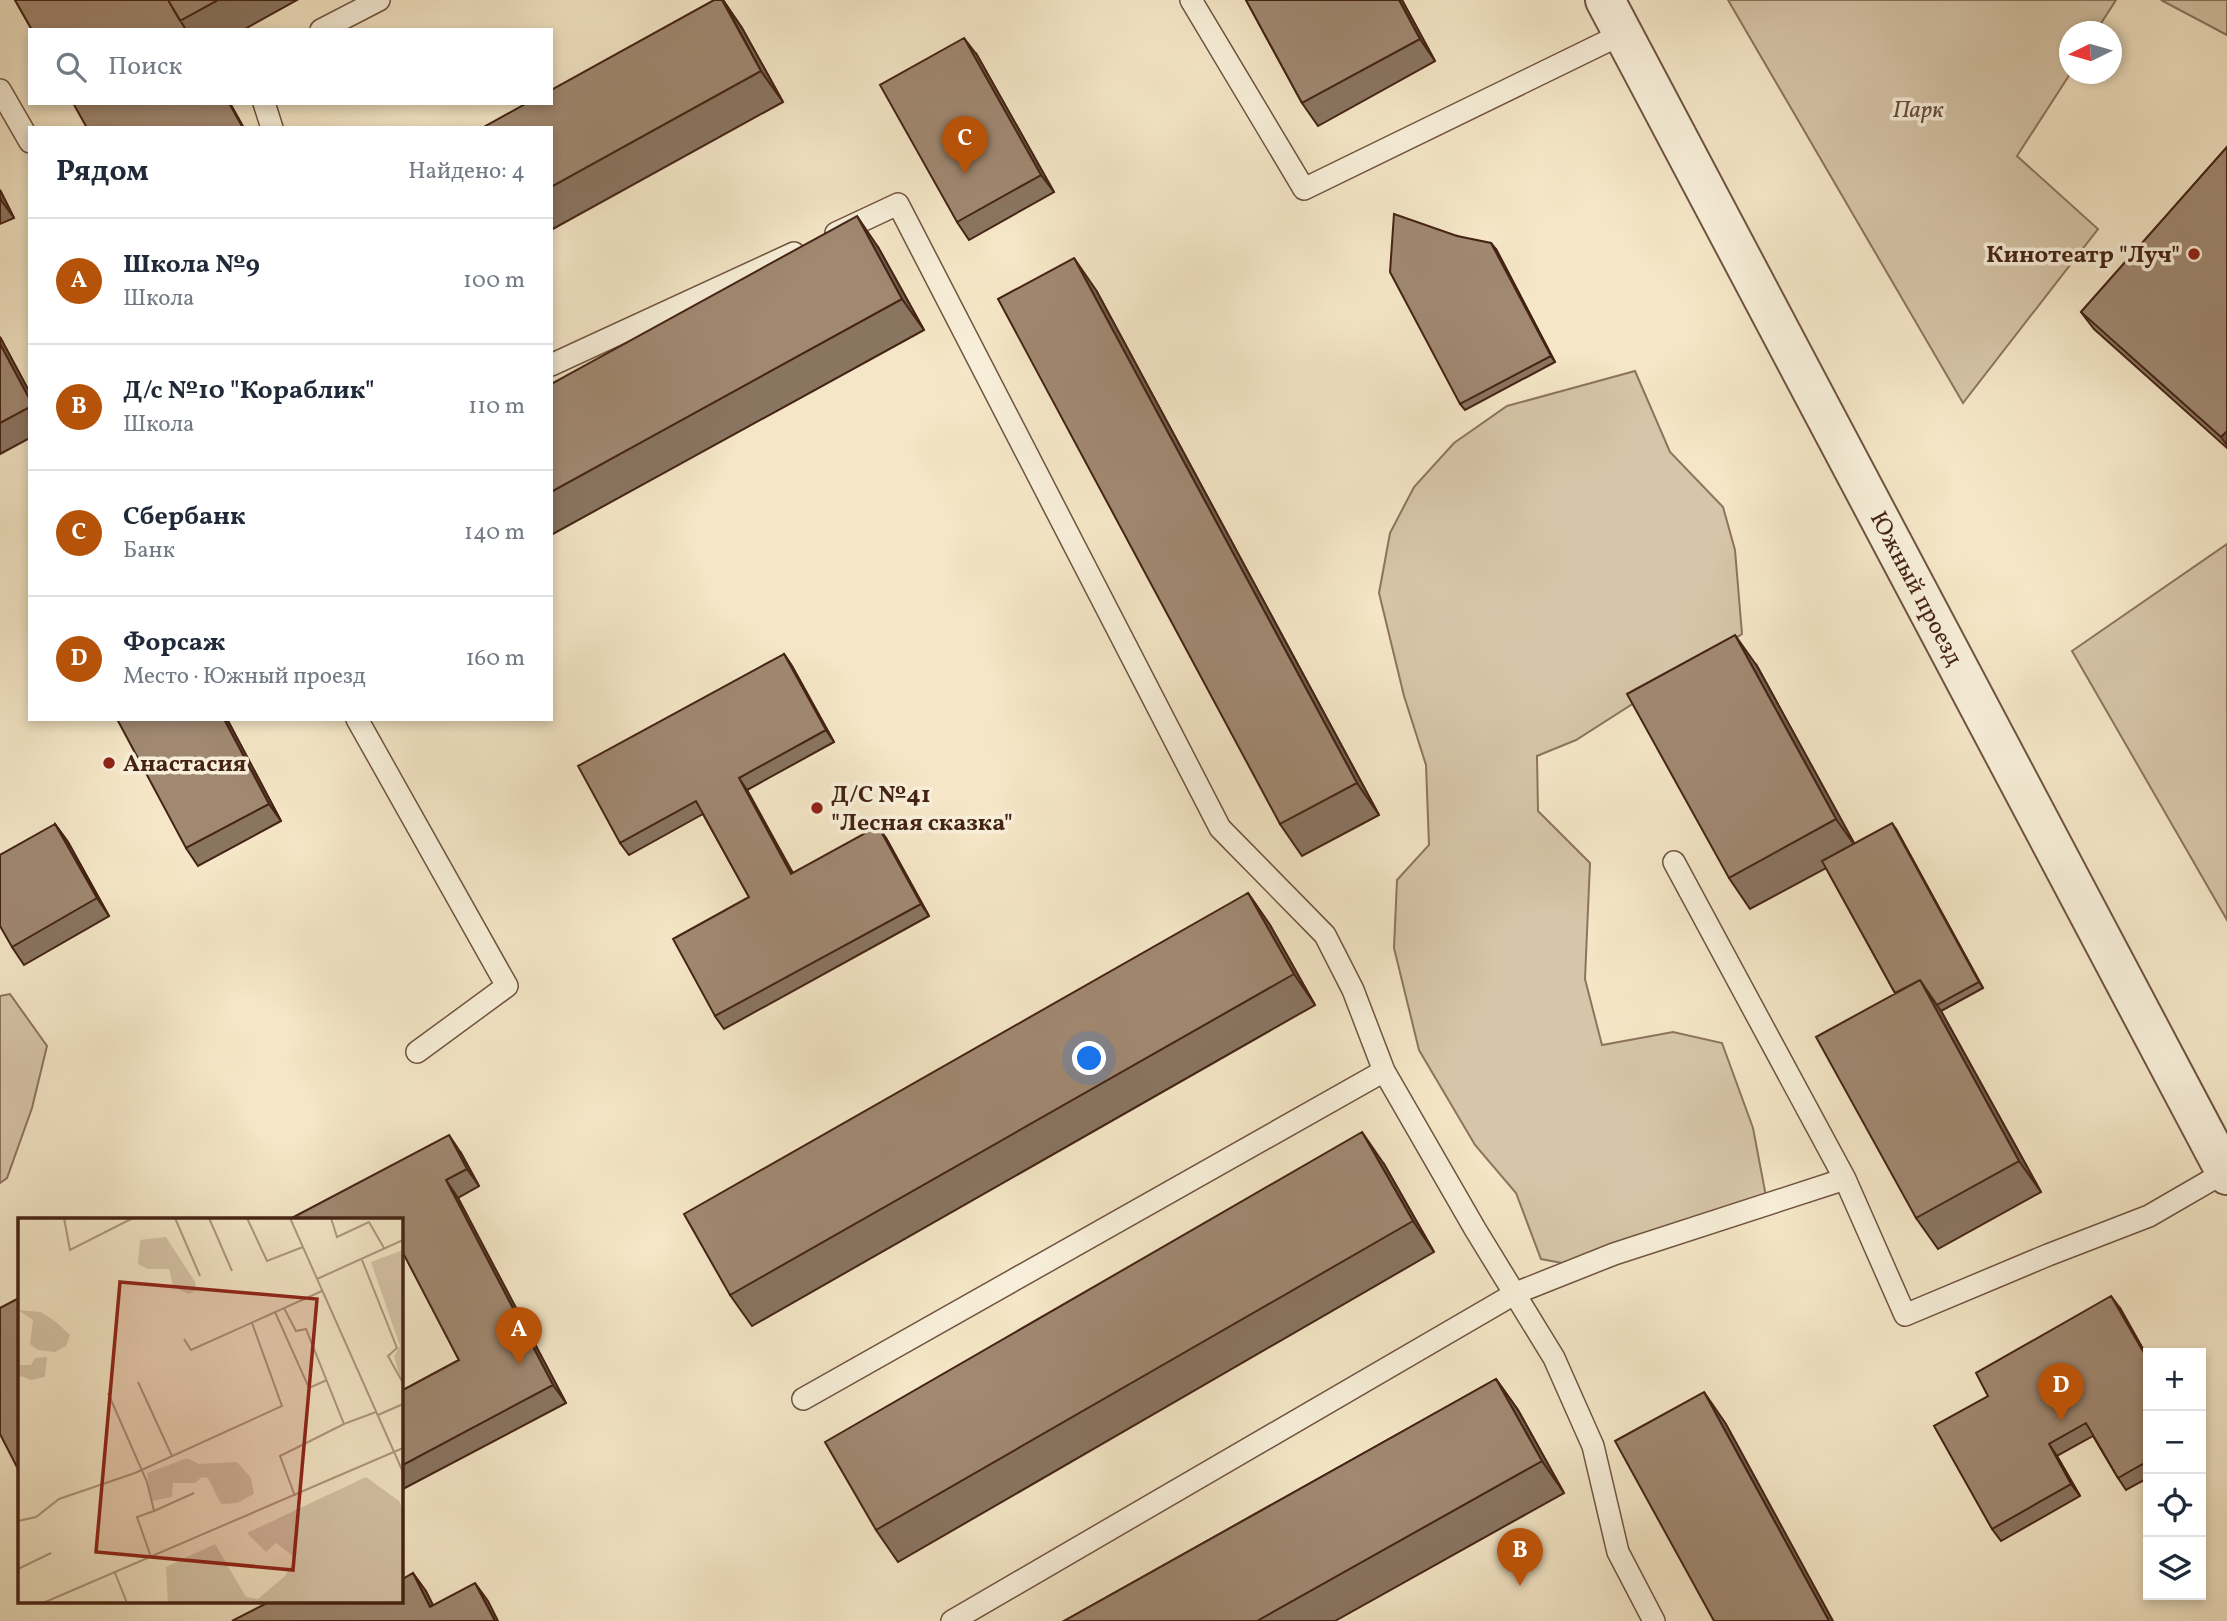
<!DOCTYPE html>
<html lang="ru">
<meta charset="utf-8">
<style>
body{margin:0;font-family:Vollkorn,serif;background:#f6f6f7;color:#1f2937}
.controls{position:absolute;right:21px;bottom:21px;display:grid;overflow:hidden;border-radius:0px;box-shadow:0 4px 10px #0003}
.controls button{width:63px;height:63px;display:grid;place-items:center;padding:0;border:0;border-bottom:2px solid #e0e1e3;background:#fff;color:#1f2937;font:35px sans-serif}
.compass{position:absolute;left:2059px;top:21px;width:63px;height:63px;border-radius:50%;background:#fff;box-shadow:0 4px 10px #0003;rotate:265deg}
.you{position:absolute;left:1090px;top:1059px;width:24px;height:24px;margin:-18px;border:5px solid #fff;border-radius:50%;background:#1a73e8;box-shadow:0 0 0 10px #1a73e833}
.badge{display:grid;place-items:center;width:46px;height:46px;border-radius:50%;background:#b45309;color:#fff;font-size:23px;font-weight:700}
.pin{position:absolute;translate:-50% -58px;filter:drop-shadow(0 2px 4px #0008)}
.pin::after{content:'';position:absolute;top:37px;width:24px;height:21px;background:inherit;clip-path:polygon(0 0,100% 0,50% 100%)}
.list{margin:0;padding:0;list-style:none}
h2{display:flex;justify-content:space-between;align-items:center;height:91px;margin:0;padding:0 28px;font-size:30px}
h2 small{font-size:23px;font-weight:400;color:#747a83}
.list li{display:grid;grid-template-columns:46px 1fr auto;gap:21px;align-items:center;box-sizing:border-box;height:126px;padding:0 28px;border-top:2px solid #e0e1e3}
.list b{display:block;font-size:26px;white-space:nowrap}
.list p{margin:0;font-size:23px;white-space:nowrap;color:#747a83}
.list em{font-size:23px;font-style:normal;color:#747a83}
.icon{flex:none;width:38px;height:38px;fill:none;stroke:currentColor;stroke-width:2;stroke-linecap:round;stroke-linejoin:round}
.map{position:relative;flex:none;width:2227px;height:1621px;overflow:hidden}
.search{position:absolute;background:#fff;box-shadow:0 4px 10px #0003;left:28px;top:28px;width:525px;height:77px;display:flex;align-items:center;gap:18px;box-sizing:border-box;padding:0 24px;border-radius:0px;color:#747a83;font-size:26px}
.panel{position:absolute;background:#fff;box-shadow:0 4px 10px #0003;left:28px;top:126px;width:525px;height:595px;border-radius:0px}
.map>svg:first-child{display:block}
.green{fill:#d6c5a8;stroke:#8d745e;stroke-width:2}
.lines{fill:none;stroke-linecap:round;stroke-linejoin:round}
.service-casing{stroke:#705441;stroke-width:24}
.minor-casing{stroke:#705441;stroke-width:42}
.service{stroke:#f8efda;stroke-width:21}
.minor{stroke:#f8efda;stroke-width:38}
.wall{fill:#8a7561;stroke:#442315;stroke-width:2}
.shaded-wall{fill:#705f4f;stroke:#442315;stroke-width:2}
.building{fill:#a08871;stroke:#442315;stroke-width:2}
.poi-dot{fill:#8f2418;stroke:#f8efda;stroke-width:2.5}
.labels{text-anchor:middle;stroke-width:7;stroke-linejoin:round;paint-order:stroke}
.park-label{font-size:24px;font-style:italic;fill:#684c3a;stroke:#f8efda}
.poi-label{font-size:24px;font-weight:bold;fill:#442315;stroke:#f8efda;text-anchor:start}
.street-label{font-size:24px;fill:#442315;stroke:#f8efda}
.inset-road{fill:none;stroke:#ae987f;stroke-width:2}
.view{fill:#8f2418;fill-opacity:0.15;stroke:#8f2418;stroke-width:3.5}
.inset-edge{fill:none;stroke:#442315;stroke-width:3.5}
</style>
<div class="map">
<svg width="2227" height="1621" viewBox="0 0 2227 1621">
<rect width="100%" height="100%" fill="#f4e6c6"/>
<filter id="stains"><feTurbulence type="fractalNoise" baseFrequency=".00286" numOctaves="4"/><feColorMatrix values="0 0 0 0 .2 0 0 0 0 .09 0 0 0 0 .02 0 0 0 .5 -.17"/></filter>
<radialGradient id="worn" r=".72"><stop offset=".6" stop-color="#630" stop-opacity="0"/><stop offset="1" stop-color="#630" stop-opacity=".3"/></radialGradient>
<path class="green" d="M1728,0H2116L2096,31L2070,32V74L2017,156L2098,229L1963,403Z
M2161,0H2227V35Z
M1635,371L1670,452L1723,507L1735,550L1742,634L1576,740L1537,756L1538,811L1590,863L1585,979L1602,1045L1673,1032L1722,1043L1753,1128L1768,1207L1583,1267L1541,1259L1516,1193L1475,1145L1419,1050L1394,948L1397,880L1429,845L1426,765L1404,696L1379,593L1390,533L1414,487L1454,443L1507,406Z
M2227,544V920L2072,651Z
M10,994L47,1046L32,1108L7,1178L0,1183V996Z"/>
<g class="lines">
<defs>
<path id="service" d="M1191,0L1304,189L1624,33
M321,30L379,0
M0,90L30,142
M264,103L272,128
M836,233L898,204L1220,828L1325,935L1353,990L1384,1071L1475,1229L1554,1358L1593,1446L1618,1552L1654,1621
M551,365L794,253
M357,719L507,986L417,1052
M1674,862L1845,1179
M803,1399L1384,1071
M952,1621L1516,1293L1614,1254L1845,1179L1905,1315L2048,1255L2149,1216L2225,1172"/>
<path id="minor" d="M1605,0L2227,1175"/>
</defs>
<use href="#service" class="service-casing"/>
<use href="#minor" class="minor-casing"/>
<use href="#service" class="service"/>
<use href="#minor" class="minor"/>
</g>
<path class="wall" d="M15,0H297L243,30H32Z
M723,0L742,28L783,102L551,230V128Z
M1246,0H1402L1435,61L1318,126L1302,103Z
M977,55L1054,192L969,240L957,222Z
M2227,147V448L2094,329L2081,312Z
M0,190L14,218L0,224Z
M1457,236L1496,249L1555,362L1465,410L1460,404Z
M878,247L924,330L551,535V384Z
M1096,290L1379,815L1302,856L1280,824Z
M0,337L30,393V438L0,454Z
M784,654L792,666L834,742L747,790L793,873L886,838L929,916L724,1029L715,1016L749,897L703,814L629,855L620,843Z
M1757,666L1854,844L1896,829L1983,988L1941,1011L2041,1192L1938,1249L1916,1218L1895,993L1826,868L1750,909L1729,878Z
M227,719L281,821L198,866L186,848Z
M55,824L68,842L109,916L24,965L12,947Z
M1248,893L1270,925L1315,1005L752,1326L730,1295Z
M461,1153L479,1186L458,1198L566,1403L401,1490V1391L459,1360L403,1252L401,1253V1220Z
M1384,1164L1434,1252L898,1562L876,1530Z
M2120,1308L2148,1358V1478L2126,1490L2118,1478L2093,1436L2057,1456L2080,1496L2001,1541L1992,1529L1988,1396Z
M1496,1379L1518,1410L1564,1493L1335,1621H1064Z"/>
<path class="shaded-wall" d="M723,0L742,28L783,102L761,71Z
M1399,0H1402L1435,61L1420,39Z
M964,38L977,55L1054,192L1041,175Z
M229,103H230L244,128H243Z
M0,190L14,218L1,200L0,197Z
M857,216L878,247L924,330L902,299Z
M1491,243L1496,249L1555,362L1551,356Z
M1074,258L1096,290L1379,815L1357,783Z
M0,337L30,393V400L0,344Z
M2227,431V445L2221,437Z
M1735,635L1757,666L1858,850L1836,819Z
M784,654L792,666L834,742L826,730Z
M224,719H227L281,821L269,804Z
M739,778L747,790L799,886L791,874Z
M1892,823L1896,829L1983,988L1979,982Z
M55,824L68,842L109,916L97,898Z
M878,826L886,838L929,916L921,904Z
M1248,893L1270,925L1315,1005L1294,974Z
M1920,980L1941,1011L2041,1192L2019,1161Z
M1362,1132L1384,1164L1434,1252L1413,1221Z
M449,1135L461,1153L479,1186L467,1169Z
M446,1180L458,1198L566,1403L553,1385Z
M2111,1296L2120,1308L2148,1358V1360Z
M1496,1379L1518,1410L1564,1493L1542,1461Z
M1704,1392L1726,1424L1833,1621H1829Z
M2049,1444L2057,1456L2080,1496L2071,1484Z
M413,1573L426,1591L441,1621L430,1607Z
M475,1583L488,1601L498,1621H495Z"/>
<path class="building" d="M15,0H168L186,30H32Z
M168,0H218L180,21Z
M714,0H722L761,71L551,187V128H482L527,103H551V90Z
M1246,0H1399L1420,39L1302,103Z
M964,38L1041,175L957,222L880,85Z
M73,103H229L243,128H87Z
M2227,147V431L2221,437L2081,312Z
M1394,214L1457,236L1491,243L1551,356L1460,404L1390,272Z
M857,216L902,299L551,492V384Z
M1074,258L1357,783L1280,824L998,299Z
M0,344L30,400V407L0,423Z
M1735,635L1836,819L1729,878L1627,694Z
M784,654L826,730L739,778L791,874L878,826L921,904L715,1016L673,939L749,897L696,801L620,843L578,766Z
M117,719H224L269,804L186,848Z
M1892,823L1979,982L1937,1005L1920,980L1895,993L1822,861Z
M55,824L97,898L12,947L0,926V855Z
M1248,893L1294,974L730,1295L684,1214Z
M1920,980L2019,1161L1916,1218L1816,1037Z
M1362,1132L1413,1221L876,1530L825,1442Z
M449,1135L467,1169L446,1180L553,1385L401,1466V1391L459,1360L401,1249V1220H288Z
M2111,1296L2148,1360V1461L2118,1478L2086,1423L2049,1444L2071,1484L1992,1529L1934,1426L1988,1396L1976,1373Z
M19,1298V1471L0,1434V1308Z
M1496,1379L1542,1461L1257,1621H1064Z
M1704,1392L1829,1621H1714L1615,1441Z
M413,1573L430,1607L475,1583L495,1621H232L269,1602H401V1580Z"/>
<g class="poi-dot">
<circle cx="2194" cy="254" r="7"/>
<circle cx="109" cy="763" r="7"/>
<circle cx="817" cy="808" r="7"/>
</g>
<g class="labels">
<g class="park-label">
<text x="1918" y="117">Парк</text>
</g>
<g class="poi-label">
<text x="2180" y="262" text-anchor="end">Кинотеатр "Луч"</text>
<text x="123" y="771">Анастасия</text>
<text x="831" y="802">Д/С №41<tspan x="831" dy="28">"Лесная сказка"</tspan></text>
</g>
<g class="street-label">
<text transform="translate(1917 588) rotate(62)" y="8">Южный проезд</text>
</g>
</g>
<g transform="translate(18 1218)">
<rect width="385" height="385" fill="#f4e6c6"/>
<path d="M148,19L177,64L178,72L171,76L155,69L151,51H130L120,46L122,22ZM385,32V170L376,138L382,128L353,44ZM0,92L23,94L38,104L52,117L48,128L37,134L20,132L12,126L15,102ZM29,139L27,159L13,162L3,158L0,163V147H13L17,140ZM169,240L181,246L219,244L233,260L236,276L219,285L203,286L190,260L184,259L177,265H155L154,279L133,283L129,255ZM348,259L381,283L385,292V385H150L148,349L197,326L228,379L240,381L267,358L278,340L258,325L248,334L229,315Z" fill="#d6c5a8"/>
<path class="inset-road" d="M46,0L52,32L115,0M157,0L182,58M191,0L214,53M229,0L249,43L285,29M272,0L385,254M313,0L319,19L351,4L366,30M344,42L379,130L370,138L385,165M299,61L385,22M266,90L278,113L288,111L326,206L358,194M257,94L291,170L309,162M166,121L173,132L304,73M120,164L154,238M90,175L129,264L136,293L119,299L133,339M360,197L385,186M277,278L262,238L326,206M136,293L176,275M0,303L18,299L41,281L117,255L264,188L234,105M0,351L33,335M97,355L109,385M25,385L385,230"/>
<path class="view" d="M102,64L299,81L275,352L78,334Z"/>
<rect width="385" height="385" class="inset-edge"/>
</g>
<rect width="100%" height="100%" filter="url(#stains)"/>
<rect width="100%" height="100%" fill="url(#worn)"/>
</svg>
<div class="controls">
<button>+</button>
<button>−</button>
<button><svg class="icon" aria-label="locate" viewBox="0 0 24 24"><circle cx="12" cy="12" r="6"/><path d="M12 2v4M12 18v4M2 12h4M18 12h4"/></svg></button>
<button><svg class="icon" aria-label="layers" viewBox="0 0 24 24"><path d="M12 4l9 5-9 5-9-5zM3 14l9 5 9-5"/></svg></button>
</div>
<svg class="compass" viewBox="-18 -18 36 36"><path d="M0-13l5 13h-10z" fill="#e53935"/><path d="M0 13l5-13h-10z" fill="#747a83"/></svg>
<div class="you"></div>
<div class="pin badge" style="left:519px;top:1365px">A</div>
<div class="pin badge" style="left:1520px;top:1586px">B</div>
<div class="pin badge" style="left:965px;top:174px">C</div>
<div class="pin badge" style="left:2061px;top:1421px">D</div>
<div class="search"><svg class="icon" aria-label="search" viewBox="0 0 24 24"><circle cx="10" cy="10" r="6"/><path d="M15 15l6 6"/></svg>Поиск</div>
<section class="panel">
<h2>Рядом<small>Найдено: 4</small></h2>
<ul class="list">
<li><span class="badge">A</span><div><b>Школа №9</b><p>Школа</p></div><em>100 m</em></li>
<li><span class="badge">B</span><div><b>Д/с №10 &quot;Кораблик&quot;</b><p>Школа</p></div><em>110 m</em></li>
<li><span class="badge">C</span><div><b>Сбербанк</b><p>Банк</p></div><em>140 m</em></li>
<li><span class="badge">D</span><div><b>Форсаж</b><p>Место · Южный проезд</p></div><em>160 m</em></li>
</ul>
</section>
</div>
